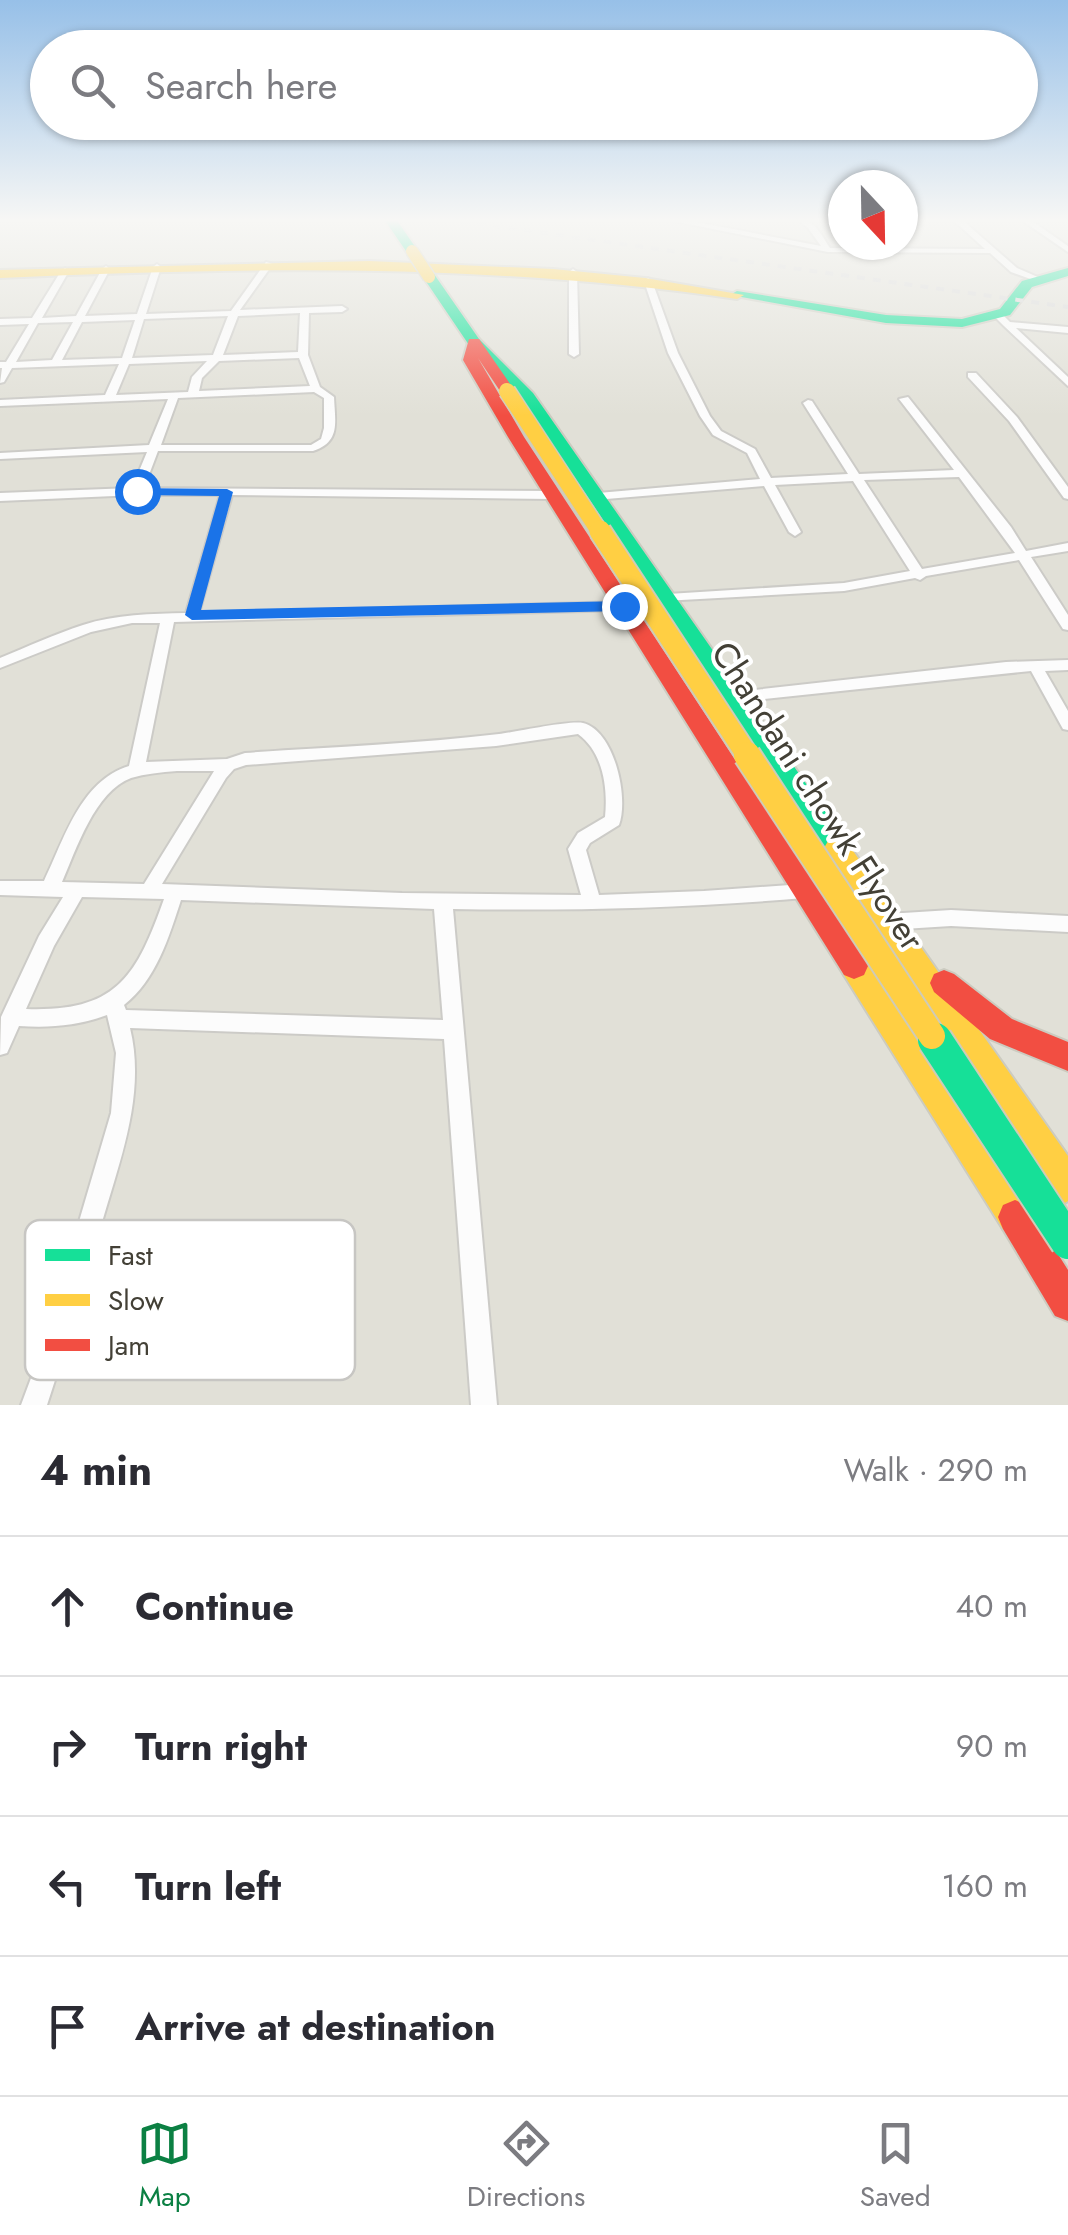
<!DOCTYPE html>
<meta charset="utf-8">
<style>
body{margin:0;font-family:Jost,sans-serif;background:#f7f7f7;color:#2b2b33}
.compass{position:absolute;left:828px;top:170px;width:90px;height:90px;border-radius:50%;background:#fff;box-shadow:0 2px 8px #0004;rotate:158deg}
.stop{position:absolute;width:30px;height:30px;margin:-22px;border:8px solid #1a73e8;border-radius:50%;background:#fff}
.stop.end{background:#1a73e8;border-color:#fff;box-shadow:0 2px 10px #0008}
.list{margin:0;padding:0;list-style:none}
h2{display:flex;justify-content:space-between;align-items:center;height:130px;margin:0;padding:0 40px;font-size:42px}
h2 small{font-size:32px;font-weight:400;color:#7c7c81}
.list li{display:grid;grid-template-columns:65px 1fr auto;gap:30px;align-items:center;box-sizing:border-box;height:140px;padding:0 40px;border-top:2px solid #e1e1e2}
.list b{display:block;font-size:38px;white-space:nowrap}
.list em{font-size:32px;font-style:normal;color:#7c7c81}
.icon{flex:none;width:55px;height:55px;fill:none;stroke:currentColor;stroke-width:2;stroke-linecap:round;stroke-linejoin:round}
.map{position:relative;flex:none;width:1068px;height:1405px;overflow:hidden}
.search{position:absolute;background:#fff;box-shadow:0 2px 8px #0004;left:30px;right:30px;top:30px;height:110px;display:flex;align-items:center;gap:25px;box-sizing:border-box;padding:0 35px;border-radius:55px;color:#7c7c81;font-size:38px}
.sheet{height:690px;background:#fff}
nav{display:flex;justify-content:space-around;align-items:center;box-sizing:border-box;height:140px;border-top:2px solid #e1e1e2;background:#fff;font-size:28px;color:#7c7c81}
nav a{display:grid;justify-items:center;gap:5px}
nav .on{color:#0b8043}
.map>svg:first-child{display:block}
.residential{fill:#e1e0d7}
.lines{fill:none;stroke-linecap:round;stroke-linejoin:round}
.street-casing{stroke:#cccbc7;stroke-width:4}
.fast-casing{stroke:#cccbc0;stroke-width:4}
.slow-casing{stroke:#cccbc0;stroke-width:4}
.jam-casing{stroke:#cccbc0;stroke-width:4}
.street{fill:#fcfcfc;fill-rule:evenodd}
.fast{fill:#16e098;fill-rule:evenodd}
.slow{fill:#ffcf43;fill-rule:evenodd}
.jam{fill:#f24e42;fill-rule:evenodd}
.rail{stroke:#d8d8d7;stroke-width:4;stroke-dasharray:8 8;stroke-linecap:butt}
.fast-bridge-far1-casing{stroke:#cfcbb8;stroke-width:30;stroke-linecap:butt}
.fast-bridge-casing{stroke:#cfcbb8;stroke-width:38;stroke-linecap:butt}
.slow-bridge-far3-casing{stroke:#cfcbb8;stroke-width:15;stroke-linecap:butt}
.slow-bridge-far2-casing{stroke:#cfcbb8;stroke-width:19;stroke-linecap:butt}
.slow-bridge-far1-casing{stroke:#cfcbb8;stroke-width:25;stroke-linecap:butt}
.slow-bridge-casing{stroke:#cfcbb8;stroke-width:30;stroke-linecap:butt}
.fast-bridge-far1{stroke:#16e098;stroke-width:26}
.fast-bridge{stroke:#16e098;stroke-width:34}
.slow-bridge-far3{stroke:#ffcf43;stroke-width:12}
.slow-bridge-far2{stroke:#ffcf43;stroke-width:16}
.slow-bridge-far1{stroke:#ffcf43;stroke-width:21}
.slow-bridge{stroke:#ffcf43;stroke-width:26}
.route{fill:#1a73e8}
.labels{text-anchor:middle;stroke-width:8;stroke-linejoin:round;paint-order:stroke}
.street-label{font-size:35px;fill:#434036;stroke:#fff}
.key{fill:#fff;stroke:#c7c6c3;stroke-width:2.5}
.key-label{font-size:28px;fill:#434036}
</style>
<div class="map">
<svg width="1068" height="1405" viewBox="0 0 1068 1405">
<rect width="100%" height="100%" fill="#eeeee9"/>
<path class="residential" d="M0,219H843V245H903V219H1068V1405H0Z"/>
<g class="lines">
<defs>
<path id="street" d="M663,219H680L821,246L808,228L797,219C815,219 821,235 830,248L985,249L952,219H961L1017,268L1040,278L1036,281L1011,272L990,253L828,252Z
M1020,219H1029L1068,246V252Z
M266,262L273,264L240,310L342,306L347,309L342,312L309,313L308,355L320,387L334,397C335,422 341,442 313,451H158L144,488L553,491L559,495L553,499L232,495L199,613L624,602L631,606L624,610L174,622L146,762L227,759L245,753C329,747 415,744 499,734C516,732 570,720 583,723C615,731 629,799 619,825L590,843L586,850L599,895L704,891L804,884L810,886L813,891L810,896L804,898C686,908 570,911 453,909L497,1405H471L444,1039L130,1028C147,1097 117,1167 99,1233C82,1291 66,1348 47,1405H21L40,1354L111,1113L116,1053L107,1015C77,1026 50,1028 19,1026L7,1053L0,1055L1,1017L39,936L63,897L0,895V881H44C64,840 80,781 129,766L160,623H132L91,632L0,668V658C27,647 55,634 83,625C116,614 152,614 186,613L220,495H137L0,501V493L132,488L147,452L0,459V453L149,445L168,399L0,406V400L105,395L119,364L12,368L4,382L0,383L2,368H0V362H6L29,324L0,325V319L32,318L61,271L65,268L69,271L42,318L76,316L102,269L106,266L110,269L85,316L137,314L153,267L157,264L161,267L146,314L231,311ZM300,313L298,352L223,355L238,316ZM228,316L213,355L132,358L144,319ZM135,320L122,358L62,360L82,322ZM73,322L52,360L16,362L38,323ZM299,358L310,386L199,391L202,378L219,361ZM207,361L192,377L188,392L116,395L129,364ZM314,392L324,398V428L321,439L311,445H161L178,398ZM578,734C603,752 608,788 605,817L578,833L568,849L581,895L402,893L162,884L226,778L234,769L246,765L496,746ZM177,771H214L144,884L62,882C76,850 95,791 131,778C145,774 161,772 177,771ZM82,897L164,899C136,978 116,1012 26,1009L54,946ZM181,900L434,909L443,1020L126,1010L124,1005C156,980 169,937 181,900Z
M573,269L577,272L579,354L574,357L569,354V272Z
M648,278L652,281L678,353L710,416L721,431L755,449L771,478L848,474L803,403L808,400L812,401L859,474L954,470L899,399L908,397L1011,527L1026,551L1068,543V551L1031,557L1068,615V630L1063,629L1019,560L926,576L920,580L915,578L844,591L663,601L661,598L663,595L668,594L844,583L910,571L853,481L775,485L801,532L795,536L789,532L764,486L594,500V494L598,493L760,479L747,453L713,435L700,416L668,353L644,281ZM959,477L1015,553L922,569L864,480Z
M995,313H1001L1010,322L1068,327V333L1016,328L1068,377V386L1004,326L995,317Z
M968,373H976L1017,417L1068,487V499L1064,498L1009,421L968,377Z
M1068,660V670L1045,671L1068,711V730L1063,729L1031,671L736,702L729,697L736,692L1006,662Z
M951,910L1068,916V932L951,926L887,930L881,928L878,922L881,916L887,914Z"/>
<path id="fast" d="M384,219H396L418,251L416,254H408Z
M1068,268V276L1032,287L1010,315L962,327L886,323L730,295L737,291L886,315L962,319L1000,309L1022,281Z
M424,274H434L479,339L533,393L846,841L850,848L846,855L837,858L828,855L522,399L469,345L423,277Z"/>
<path id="slow" d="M369,261L553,269L645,278L744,295L737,299C491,263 247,267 0,278V270Z
M837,838L846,841L1068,1156V1201L1015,1234L1003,1229L844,975L840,966L844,957L854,953L864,957L1020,1194L1043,1178L828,855L824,848L828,841Z"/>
<path id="jam" d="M469,339H479L515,391L502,394L478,358L524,437L864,957L868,966L864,975L854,979L844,975L508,437L463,360Z
M944,970L954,974L1012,1019L1068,1042V1071L990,1039L934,992L930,983L934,974Z
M1015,1200L1027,1205L1068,1270V1321L1055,1316L1003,1229L998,1217L1003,1205Z"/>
</defs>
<use href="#street" class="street-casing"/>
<use href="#fast" class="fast-casing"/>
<use href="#slow" class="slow-casing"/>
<use href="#jam" class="jam-casing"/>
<use href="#street" class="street"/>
<use href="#fast" class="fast"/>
<use href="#slow" class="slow"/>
<use href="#jam" class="jam"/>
<path class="rail" d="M445,219L1068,307"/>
<defs>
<path id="fast-bridge-far1" d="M932,1036L937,1043"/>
<path id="fast-bridge" d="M935,1040L1068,1242"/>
<path id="slow-bridge-far3" d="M412,251L429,277"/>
<path id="slow-bridge-far2" d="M507,391L601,534"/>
<path id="slow-bridge-far1" d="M600,531L749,758"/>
<path id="slow-bridge" d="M747,755L932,1036"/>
</defs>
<use href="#fast-bridge-far1" class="fast-bridge-far1-casing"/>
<use href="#fast-bridge" class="fast-bridge-casing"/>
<use href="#slow-bridge-far3" class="slow-bridge-far3-casing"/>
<use href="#slow-bridge-far2" class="slow-bridge-far2-casing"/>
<use href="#slow-bridge-far1" class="slow-bridge-far1-casing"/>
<use href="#slow-bridge" class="slow-bridge-casing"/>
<use href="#fast-bridge-far1" class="fast-bridge-far1"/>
<use href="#fast-bridge" class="fast-bridge"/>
<use href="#slow-bridge-far3" class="slow-bridge-far3"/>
<use href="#slow-bridge-far2" class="slow-bridge-far2"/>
<use href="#slow-bridge-far1" class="slow-bridge-far1"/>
<use href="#slow-bridge" class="slow-bridge"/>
</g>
<linearGradient id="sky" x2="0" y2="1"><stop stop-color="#97c0e8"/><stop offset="0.53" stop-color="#f7f7f5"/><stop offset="1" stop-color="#f7f7f5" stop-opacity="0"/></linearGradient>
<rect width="1068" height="416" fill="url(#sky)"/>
<path class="route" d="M133,488L227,489L233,492L201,610L624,601L631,606L624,611L192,620L185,615L219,496L137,495L133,494Z"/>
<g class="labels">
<g class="street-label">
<text transform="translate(818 796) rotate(57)" y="12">Chandani chowk Flyover</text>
</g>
</g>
<rect x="25" y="1220" width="330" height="160" rx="15" class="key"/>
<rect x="45" y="1249" width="45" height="12" fill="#16e098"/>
<rect x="45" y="1294" width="45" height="12" fill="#ffcf43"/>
<rect x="45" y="1339" width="45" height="12" fill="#f24e42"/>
<g class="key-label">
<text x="108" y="1265">Fast</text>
<text x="108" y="1310">Slow</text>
<text x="108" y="1355">Jam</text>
</g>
</svg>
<svg class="compass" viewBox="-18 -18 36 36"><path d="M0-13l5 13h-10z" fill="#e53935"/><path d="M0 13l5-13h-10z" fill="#7c7c81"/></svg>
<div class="stop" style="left:137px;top:491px"></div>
<div class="stop end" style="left:624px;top:606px"></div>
<div class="search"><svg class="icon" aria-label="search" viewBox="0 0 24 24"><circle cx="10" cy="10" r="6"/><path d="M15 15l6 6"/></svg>Search here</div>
</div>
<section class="sheet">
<h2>4 min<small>Walk · 290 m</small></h2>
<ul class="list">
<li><svg class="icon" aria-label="ahead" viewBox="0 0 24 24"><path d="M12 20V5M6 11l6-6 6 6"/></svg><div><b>Continue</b></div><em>40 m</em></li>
<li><svg class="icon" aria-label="right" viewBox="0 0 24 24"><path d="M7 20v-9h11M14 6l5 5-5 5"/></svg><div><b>Turn right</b></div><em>90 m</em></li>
<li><svg class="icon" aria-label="left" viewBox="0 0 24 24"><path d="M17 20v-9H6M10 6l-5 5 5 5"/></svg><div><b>Turn left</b></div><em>160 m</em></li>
<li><svg class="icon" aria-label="arrive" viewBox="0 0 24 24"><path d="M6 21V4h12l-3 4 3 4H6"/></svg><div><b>Arrive at destination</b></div></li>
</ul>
</section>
<nav>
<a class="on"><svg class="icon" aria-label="map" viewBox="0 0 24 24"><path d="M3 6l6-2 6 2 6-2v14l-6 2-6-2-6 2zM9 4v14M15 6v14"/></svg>Map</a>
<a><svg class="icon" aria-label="directions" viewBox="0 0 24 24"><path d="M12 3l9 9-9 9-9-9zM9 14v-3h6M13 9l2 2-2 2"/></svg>Directions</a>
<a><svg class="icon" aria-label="saved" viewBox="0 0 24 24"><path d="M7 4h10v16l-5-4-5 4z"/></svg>Saved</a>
</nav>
